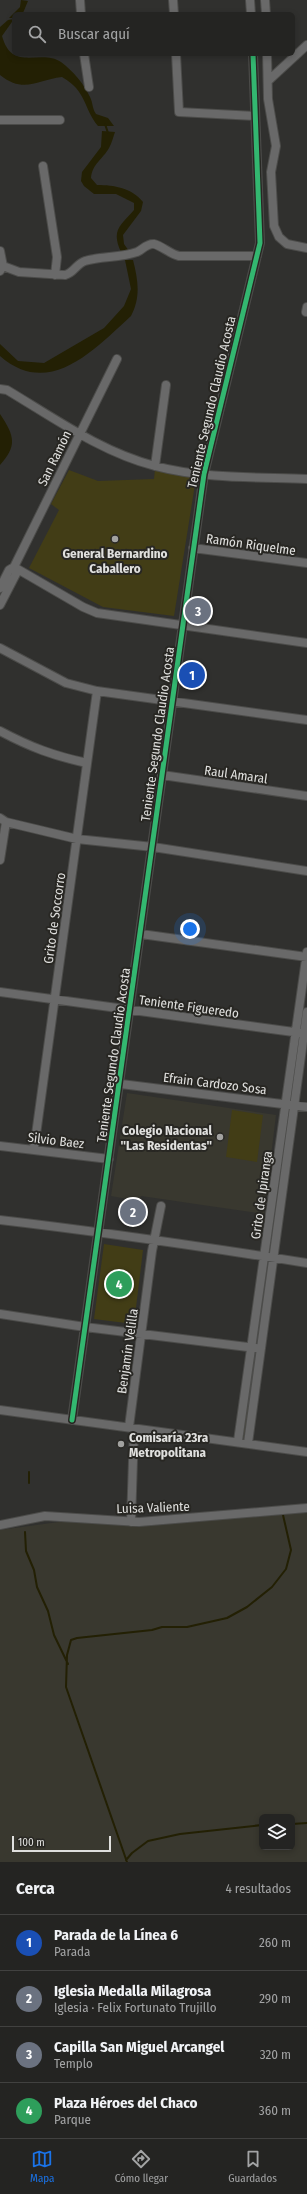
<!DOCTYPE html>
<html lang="es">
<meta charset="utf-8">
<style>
body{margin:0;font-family:"Fira Sans Condensed",sans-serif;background:#2c2c2a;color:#f1f3f6}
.controls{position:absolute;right:12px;bottom:12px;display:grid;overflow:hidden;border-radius:6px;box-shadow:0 2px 6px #0003}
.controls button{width:36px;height:36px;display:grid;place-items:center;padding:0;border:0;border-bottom:1px solid #414140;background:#242422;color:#f1f3f6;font:20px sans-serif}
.scale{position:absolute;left:12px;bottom:10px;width:99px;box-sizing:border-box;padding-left:4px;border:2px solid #e0e0de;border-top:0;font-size:11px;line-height:14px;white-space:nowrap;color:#e0e0de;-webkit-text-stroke:3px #282723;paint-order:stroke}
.you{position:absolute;left:190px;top:929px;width:14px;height:14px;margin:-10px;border:3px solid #fff;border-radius:50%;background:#1a73e8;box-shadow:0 0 0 6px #1a73e833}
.badge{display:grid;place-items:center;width:26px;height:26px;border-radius:50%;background:#1a73e8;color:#fff;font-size:13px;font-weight:700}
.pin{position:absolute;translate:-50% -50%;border:2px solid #fff;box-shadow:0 1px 4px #0006}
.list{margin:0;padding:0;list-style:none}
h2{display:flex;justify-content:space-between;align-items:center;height:52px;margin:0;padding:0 16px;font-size:17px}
h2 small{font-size:13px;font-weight:400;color:#a3a4a5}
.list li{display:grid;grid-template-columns:26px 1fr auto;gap:12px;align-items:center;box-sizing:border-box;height:56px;padding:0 16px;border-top:1px solid #414140}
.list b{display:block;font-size:15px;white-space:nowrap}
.list p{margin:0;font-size:13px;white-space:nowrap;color:#a3a4a5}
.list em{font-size:13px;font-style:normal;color:#a3a4a5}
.icon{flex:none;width:22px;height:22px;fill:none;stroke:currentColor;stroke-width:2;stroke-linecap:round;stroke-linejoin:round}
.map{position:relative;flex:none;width:307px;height:1862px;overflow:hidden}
.search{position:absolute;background:#242422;box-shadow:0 2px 6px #0003;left:12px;right:12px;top:12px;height:44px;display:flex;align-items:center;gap:10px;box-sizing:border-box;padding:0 14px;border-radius:6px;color:#a3a4a5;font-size:15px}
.sheet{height:276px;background:#242422}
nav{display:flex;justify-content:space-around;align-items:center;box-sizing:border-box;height:56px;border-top:1px solid #414140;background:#242422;font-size:11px;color:#a3a4a5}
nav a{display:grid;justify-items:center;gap:2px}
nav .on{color:#1a73e8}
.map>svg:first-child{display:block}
.built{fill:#39382f;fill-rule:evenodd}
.green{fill:#423d16}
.water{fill:#232004}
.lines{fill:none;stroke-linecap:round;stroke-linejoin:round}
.stream{stroke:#232004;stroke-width:2}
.minor-casing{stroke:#4c4c4a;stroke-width:10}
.minor{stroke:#696969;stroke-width:8}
.cycleway-casing{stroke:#282723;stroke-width:8}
.cycleway{stroke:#33b770;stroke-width:5}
.poi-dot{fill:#a2a2a0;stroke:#282723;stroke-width:1.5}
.labels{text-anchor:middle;stroke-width:4;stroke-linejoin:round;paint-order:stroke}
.street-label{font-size:13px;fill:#e0e0de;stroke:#282723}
.poi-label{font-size:13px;font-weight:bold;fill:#e0e0de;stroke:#282723}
</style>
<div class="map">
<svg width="307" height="1862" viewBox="0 0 307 1862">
<rect width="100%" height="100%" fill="#30302e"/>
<path class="built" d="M127,1093L276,1115L264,1214L141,1196L139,1201L111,1196Z
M307,1511V1862H0V1530L66,1521L140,1525ZM262,1817H292V1847H262Z"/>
<path class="green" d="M155,469L196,478L174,616L103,607L29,568L59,510L51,504L69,470L98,481L154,479Z
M232,1110L263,1115L257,1162L226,1157Z
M288,1116H289L270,1249L269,1248Z
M104,1244L143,1250L134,1324L94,1319Z
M268,1265L258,1342L257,1343L267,1266Z
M254,1356L256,1357L244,1438L243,1437Z"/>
<path class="water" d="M21,0L28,1L23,13L14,14V18H9L20,7Z
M14,19L2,36C12,73 41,48 61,62C73,71 84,84 90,97C93,103 92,108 96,114L108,118L114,126H98C83,108 87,91 62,77C37,80 24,94 0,75V27L8,20Z
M102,131L115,132C113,137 112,143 109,148C103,159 92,164 91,178L97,185C114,185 132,188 143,202L141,211L123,235L124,244L129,251L121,252C111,230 120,226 134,210V203L116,194H94L84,186L81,181L82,172L101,147Z
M125,260H133C138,280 141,297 131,316C94,350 49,399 0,356V344L18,361L44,363L104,328L124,306L131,289Z
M0,414C14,435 18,445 0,465Z"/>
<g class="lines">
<path class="stream" d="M105,124L108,133
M29,1483V1472
M25,1532L26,1551L34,1570L37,1587L48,1611L54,1635L68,1664
M292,1824L307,1823
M126,1860L132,1853L148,1841L180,1834L262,1825
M127,1862L66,1687L67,1655L71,1640L77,1638L152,1630L162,1627H187L227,1618L247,1607L272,1587L286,1569L291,1550L283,1515"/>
<defs>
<path id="minor" d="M80,0L81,14
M173,0L174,14
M250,0L251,14
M265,0L266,14
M84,54L89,87
M176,54L179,112L255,116
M267,54L268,99L276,146L271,172L274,226L279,237L287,244L307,248
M269,80L307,45
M0,120H60
M43,166L57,257L55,275
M0,251L3,266L0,271
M3,266L19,272L65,275C74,273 76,264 85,261C102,256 120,258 137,252C142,250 147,243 154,244C162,246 170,254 179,256H257
M306,312L307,307
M0,389L7,390C54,418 101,452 155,466C204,479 257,477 307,479
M155,466L166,385
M193,548L307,563
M14,567L83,607L97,613L307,643
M0,588L9,570L14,567L117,359
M0,605L16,574L14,567
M0,648L66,683L97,691L307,720
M0,731C30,747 54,756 87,763
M162,775L307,796
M0,818L6,822L77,839L153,847L307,871
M0,860L6,822
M141,934L307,957
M0,992L301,1033
M121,1084L307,1107
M0,1146L109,1159
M34,1149L97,691
M0,1220C103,1232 205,1247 307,1263
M0,1314L85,1327L256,1348
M0,1410L307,1452
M72,1420L204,474L260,243L253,54
M129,1427L152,1251L161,1206
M238,1441L307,952
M248,1443L307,1012
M131,1522L134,1429
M0,1525L45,1516L139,1522L307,1508"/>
</defs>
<use href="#minor" class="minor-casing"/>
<use href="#minor" class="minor"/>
<defs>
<path id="cycleway" d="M72,1420L204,474L260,243L253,54"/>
</defs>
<use href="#cycleway" class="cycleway-casing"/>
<use href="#cycleway" class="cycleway"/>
</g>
<g class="poi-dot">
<circle cx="115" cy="539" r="4"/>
<circle cx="220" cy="1137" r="4"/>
<circle cx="121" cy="1444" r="4"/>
</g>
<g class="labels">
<g class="street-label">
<text transform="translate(211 402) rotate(-77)" y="5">Teniente Segundo Claudio Acosta</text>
<text transform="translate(54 458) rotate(-64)" y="5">San Ramón</text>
<text transform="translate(251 544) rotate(8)" y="5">Ramón Riquelme</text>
<text transform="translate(157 734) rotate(-82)" y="5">Teniente Segundo Claudio Acosta</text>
<text transform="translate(236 774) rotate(8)" y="5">Raul Amaral</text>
<text transform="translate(54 918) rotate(-82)" y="5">Grito de Soccorro</text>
<text transform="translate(189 1006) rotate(8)" y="5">Teniente Figueredo</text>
<text transform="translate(113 1055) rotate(-82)" y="5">Teniente Segundo Claudio Acosta</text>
<text transform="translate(215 1083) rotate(7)" y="5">Efrain Cardozo Sosa</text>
<text transform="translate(56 1140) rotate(7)" y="5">Silvio Baez</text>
<text transform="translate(261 1195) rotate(-82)" y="5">Grito de Ipiranga</text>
<text transform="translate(127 1351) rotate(-82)" y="5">Benjamín Velilla</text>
<text transform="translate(153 1507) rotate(-2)" y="5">Luisa Valiente</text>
</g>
<g class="poi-label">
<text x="115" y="558">General Bernardino<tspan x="115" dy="15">Caballero</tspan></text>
<text x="212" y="1135" text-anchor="end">Colegio Nacional<tspan x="212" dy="15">"Las Residentas"</tspan></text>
<text x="129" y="1442" text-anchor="start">Comisaría 23ra<tspan x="129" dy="15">Metropolitana</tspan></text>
</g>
</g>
</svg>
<div class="controls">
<button><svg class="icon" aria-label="layers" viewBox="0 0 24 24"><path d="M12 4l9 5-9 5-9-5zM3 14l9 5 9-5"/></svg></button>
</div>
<div class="scale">100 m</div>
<div class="you"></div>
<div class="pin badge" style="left:192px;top:675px;background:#1a4fb4">1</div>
<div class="pin badge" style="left:133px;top:1212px;background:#6b7280">2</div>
<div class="pin badge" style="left:198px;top:611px;background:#6b7280">3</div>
<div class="pin badge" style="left:119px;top:1284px;background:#2e9e5b">4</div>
<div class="search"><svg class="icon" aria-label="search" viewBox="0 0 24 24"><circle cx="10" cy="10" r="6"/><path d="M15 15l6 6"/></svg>Buscar aquí</div>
</div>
<section class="sheet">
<h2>Cerca<small>4 resultados</small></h2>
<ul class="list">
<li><span class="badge" style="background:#1a4fb4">1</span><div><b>Parada de la Línea 6</b><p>Parada</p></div><em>260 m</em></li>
<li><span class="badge" style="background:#6b7280">2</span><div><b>Iglesia Medalla Milagrosa</b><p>Iglesia · Felix Fortunato Trujillo</p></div><em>290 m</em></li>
<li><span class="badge" style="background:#6b7280">3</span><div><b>Capilla San Miguel Arcangel</b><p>Templo</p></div><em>320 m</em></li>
<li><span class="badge" style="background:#2e9e5b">4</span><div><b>Plaza Héroes del Chaco</b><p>Parque</p></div><em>360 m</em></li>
</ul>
</section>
<nav>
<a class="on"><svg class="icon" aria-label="map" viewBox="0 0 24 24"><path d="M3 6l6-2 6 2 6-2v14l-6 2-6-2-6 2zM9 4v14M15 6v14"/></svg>Mapa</a>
<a><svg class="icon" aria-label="directions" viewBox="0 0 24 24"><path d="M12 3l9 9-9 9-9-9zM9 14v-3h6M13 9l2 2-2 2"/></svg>Cómo llegar</a>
<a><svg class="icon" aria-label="saved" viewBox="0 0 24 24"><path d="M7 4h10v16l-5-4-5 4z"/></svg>Guardados</a>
</nav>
